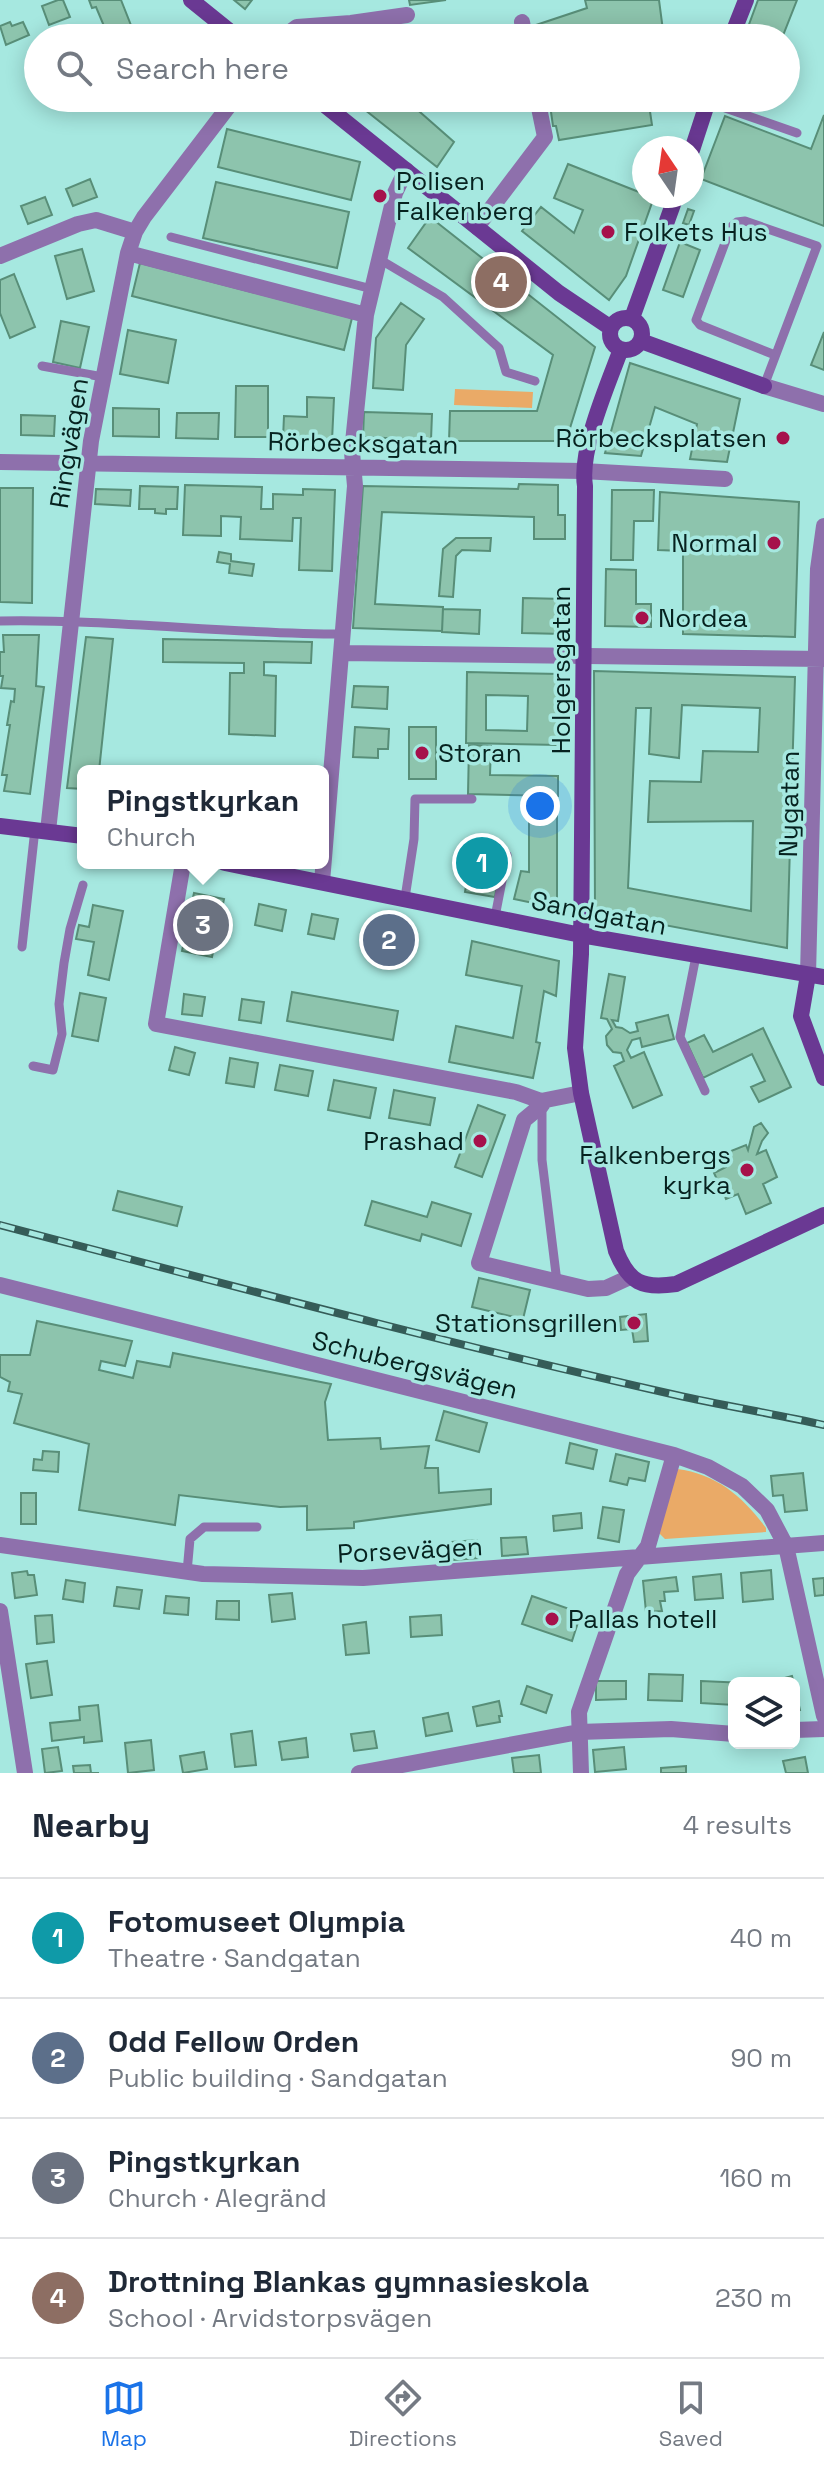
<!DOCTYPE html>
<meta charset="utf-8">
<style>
body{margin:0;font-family:"Space Grotesk",sans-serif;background:#f2f2f3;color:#1f2937}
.controls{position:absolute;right:24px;bottom:24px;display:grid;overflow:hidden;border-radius:12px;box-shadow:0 4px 20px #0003}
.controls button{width:72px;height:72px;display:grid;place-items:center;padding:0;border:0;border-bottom:2px solid #e0e1e3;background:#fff;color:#1f2937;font:40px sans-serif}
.compass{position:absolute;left:632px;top:136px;width:72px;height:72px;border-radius:50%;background:#fff;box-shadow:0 4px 20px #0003;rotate:347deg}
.you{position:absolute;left:540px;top:806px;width:28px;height:28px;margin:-20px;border:6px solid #fff;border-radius:50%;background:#1a73e8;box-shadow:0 0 0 12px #1a73e833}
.badge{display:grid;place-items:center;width:52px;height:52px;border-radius:50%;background:#1a73e8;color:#fff;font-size:26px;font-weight:700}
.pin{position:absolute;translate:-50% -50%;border:4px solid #fff;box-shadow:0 2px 8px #0006}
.popup{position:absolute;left:77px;top:765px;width:252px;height:104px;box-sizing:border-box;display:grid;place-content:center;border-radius:12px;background:#fff;filter:drop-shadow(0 2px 6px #0005);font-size:26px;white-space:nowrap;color:#747a83}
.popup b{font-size:30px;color:#1f2937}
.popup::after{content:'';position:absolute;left:50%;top:100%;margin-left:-16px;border:16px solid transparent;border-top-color:#fff}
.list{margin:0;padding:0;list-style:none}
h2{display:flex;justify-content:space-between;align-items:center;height:104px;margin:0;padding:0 32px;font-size:34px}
h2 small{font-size:26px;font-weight:400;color:#747a83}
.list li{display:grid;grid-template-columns:52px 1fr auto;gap:24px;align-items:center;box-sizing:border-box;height:120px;padding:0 32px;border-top:2px solid #e0e1e3}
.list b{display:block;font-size:30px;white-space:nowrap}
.list p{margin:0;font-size:26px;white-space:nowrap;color:#747a83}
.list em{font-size:26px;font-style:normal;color:#747a83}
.icon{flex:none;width:44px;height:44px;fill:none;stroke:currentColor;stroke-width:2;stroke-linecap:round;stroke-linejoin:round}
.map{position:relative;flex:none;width:824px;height:1773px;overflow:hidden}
.search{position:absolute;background:#fff;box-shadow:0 4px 20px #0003;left:24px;right:24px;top:24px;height:88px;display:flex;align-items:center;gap:20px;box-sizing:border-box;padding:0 28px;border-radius:44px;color:#747a83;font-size:30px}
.sheet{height:584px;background:#fff}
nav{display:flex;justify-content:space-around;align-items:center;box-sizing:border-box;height:112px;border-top:2px solid #e0e1e3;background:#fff;font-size:22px;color:#747a83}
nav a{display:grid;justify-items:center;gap:4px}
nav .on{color:#1a73e8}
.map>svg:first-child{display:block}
.green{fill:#eaaa67}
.building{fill:#8dc4ad;stroke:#588e78;stroke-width:2;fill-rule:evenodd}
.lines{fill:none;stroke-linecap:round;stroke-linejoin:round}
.lane{stroke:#8e70ac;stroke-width:9}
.street{stroke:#8e70ac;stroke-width:16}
.secondary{stroke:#6a3993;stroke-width:16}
.rail-casing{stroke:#355c58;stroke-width:8}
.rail{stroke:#a6e8e0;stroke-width:5;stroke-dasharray:15;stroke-linecap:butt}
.poi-dot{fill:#a6114b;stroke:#a6e8e0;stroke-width:3}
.labels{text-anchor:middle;stroke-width:7;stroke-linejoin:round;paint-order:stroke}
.poi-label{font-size:26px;fill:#06221f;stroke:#a6e8e0;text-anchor:start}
.street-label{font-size:26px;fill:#06221f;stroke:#a6e8e0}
</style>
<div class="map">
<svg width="824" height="1773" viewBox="0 0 824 1773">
<rect width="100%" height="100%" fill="#a6e8e0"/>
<path class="green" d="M455,389L533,392L532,408L454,405Z
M677,1469C717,1474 743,1497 766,1528V1532L665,1539L659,1533Z"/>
<path class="building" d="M58,0H63L70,17L49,25L42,6Z
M89,0H121L136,38H109L96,7L92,8Z
M234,0H252L245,9Z
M409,0H446L410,5Z
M585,0H659L664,38H532L530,27L587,8Z
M758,0H797L782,38H744Z
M10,22L12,26L23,22L29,35L6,45L0,26Z
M350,98H404L454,142L437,167Z
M549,98H648L652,125L559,140L556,126H553Z
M824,115V226L701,179L725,116L811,149Z
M227,129L360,162L351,200L218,167Z
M568,164L644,194V196L654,197L626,276L609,300L522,231L541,207L574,233L583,210L554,198Z
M90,179L97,197L73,206L66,189Z
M216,182L349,212L337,268L203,238Z
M45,197L52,215L28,224L21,206Z
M688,209L694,211L689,225L683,223Z
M430,217L595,347L566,441H449L450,411H537L553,355L408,248Z
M680,242L700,250L683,297L663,290Z
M82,249L94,291L67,299L55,256Z
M140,263L352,318L344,350L132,296Z
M14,274L35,327L10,338L0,313V280Z
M401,303L424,319L406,345L403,390L373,388L376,338Z
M61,321L89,327L80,368L53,362Z
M128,330L176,340L168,383L120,374Z
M824,332V370L811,365Z
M630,363L740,399L727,462L690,459L697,424L655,407L641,456L605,453Z
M236,386H268V437H235Z
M307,397L334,398L332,441L283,439L284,416L307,417Z
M113,408L159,409V437L113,436Z
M364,412L432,414L431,440L363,437Z
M177,413H219L218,439L176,438Z
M21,415L55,416L54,436L21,435Z
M519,484L558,485V515H565V539H534V517L382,512L375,604L443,607L442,631L353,628L363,486L518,489Z
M185,485L262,487L261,509H273V494L303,495V489L335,490L332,571L299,570L301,518H293L292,541L240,539L241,517L221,516V536L183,535Z
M140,486L178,487L177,509H166V514L155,513V509H139Z
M0,488H33L32,603L0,602Z
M96,489L131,490L130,506L95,504Z
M612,490H654L653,521H634L633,560H611Z
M660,492L799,502L795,637L683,634V551L658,550Z
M456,538H491L490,551L462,550L456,556L453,597L439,596L443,549Z
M219,552L231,554V561L254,564L252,576L229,573L230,564L217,562Z
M606,569L636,570V604H651V627L605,626Z
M523,598L564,599L563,634L522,633Z
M443,609L480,610L479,634L442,632Z
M3,635H39L36,686L44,687L30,794L4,791L7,775H2L10,725H7L11,701L14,702L15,689L1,688L3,676H0V652H4Z
M86,637L113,639L99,771H83V789L67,788Z
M163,639L312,642L311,663L264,662V675L276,676L275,736L229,734L230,673H244V663L163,662Z
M594,671L795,677L787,948L595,912ZM682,705L760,708L758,752L703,751L701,782L650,781L648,822L753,821L751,911L628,888L636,708H651L649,754L679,758Z
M467,672L560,674L559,745L466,743ZM486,695L528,696L527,731L486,730Z
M354,686L388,687L387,709L352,707Z
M355,727L389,729L388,749H378V758L353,757Z
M409,727H436V779H409Z
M469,745L491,746L490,775L558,776V796L468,794Z
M557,807V908L514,899L521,871L529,872V808Z
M473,844L496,848L491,878L498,879L495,897L465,892Z
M194,893L224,899L212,957L182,951Z
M259,904L286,910L282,931L255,925Z
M93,905L123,911L109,980L88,975L94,942L76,939L79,925L89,927Z
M312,914L338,919L334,939L308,934Z
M369,925L413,933L410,955L394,952L393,959L379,957L381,949L365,947Z
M472,941L559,961L556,996L544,991L536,1042L540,1043L533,1078L449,1062L456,1026L513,1038L522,986L466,975Z
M609,974L625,977L618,1021L612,1020L616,1027L622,1028L630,1033L638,1031L636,1023L668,1015L674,1039L642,1047L640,1038L632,1040L627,1050L631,1058L644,1052L662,1095L633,1108L614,1066L624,1061L621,1053L613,1052L607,1045L606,1036L612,1029L607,1019L601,1018Z
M292,992L398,1011L393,1040L287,1021Z
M80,993L106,998L98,1041L72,1036Z
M184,994L205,997L202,1016L182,1014Z
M242,999L264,1002L261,1023L239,1020Z
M763,1028L791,1087L759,1102L751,1087L765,1081L752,1054L703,1078L687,1043L704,1035L713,1052Z
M175,1047L195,1053L189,1075L169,1070Z
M230,1058L258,1063L254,1087L226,1083Z
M280,1065L313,1071L308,1096L275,1090Z
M334,1080L376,1088L370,1118L328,1110Z
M394,1090L435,1098L430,1125L389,1118Z
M478,1105L505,1115L482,1177L455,1167Z
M761,1123L768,1133L762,1141L757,1154L766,1150L777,1177L763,1184L771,1203L746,1214L738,1194L726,1199L714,1173L726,1167L721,1155L746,1145L748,1150L754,1127Z
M118,1191L182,1207L177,1226L113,1210Z
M372,1201L427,1217L432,1202L471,1214L461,1246L422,1234L420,1241L365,1225Z
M479,1278L530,1290L523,1319L472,1307Z
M646,1314L648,1341L634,1342L632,1329L621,1330L620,1317Z
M37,1321L132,1341L125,1366L101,1361L99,1370L133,1378L137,1361L170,1367L173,1353L331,1384L325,1402L328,1440L380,1438L381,1449L429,1446L425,1468H438L439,1493L491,1489V1504L354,1522V1528L307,1530V1506L280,1507L179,1495L175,1525L79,1510L89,1444L14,1423L22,1394L8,1391L10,1382L0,1377V1355H30Z
M444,1411L487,1423L479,1452L436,1440Z
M570,1443L597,1450L593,1469L566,1463Z
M43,1451L59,1452L58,1472L33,1470L34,1459L42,1460Z
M616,1454L649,1462L645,1481L629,1478L627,1485L610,1481Z
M803,1473L807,1510L785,1512L783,1495L773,1496L771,1476Z
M21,1493H36V1524H21Z
M603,1507L624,1510L619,1542L598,1538Z
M581,1513L582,1528L554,1531L553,1516Z
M526,1537L528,1554L502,1556L501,1538Z
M477,1540L478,1558L454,1560L452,1542Z
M771,1570L773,1599L743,1602L741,1573Z
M27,1571L28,1575H34L37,1595L15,1598L12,1573Z
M721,1574L723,1598L695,1600L693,1577Z
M676,1577L678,1591L664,1592L665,1601H660L662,1611L646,1612L643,1581Z
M824,1578V1595L815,1596L813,1579Z
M66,1580L85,1583L83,1602L63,1599Z
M117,1587L142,1590L139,1609L114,1606Z
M292,1593L295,1619L272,1622L269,1595Z
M166,1596L189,1598L188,1615L164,1613Z
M532,1596L581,1613L572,1641L522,1624Z
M217,1601H239V1620L216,1619Z
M52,1615L54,1642L37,1644L35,1616Z
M441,1615L442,1635L411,1637L410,1617Z
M366,1622L369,1653L346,1655L343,1625Z
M47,1661L52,1695L31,1698L26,1664Z
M649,1674L683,1675L682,1701L648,1700Z
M792,1676L794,1683H770V1682Z
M596,1681H626V1699L596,1700Z
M701,1681L746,1683H734V1705L701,1703Z
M794,1683L800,1710L794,1712Z
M527,1686L552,1695L546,1713L521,1704Z
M499,1701L502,1716H499L500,1722L477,1726L473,1707Z
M98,1705L102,1741L84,1743V1737L52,1741L50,1723L80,1720L79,1707Z
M448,1713L452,1731L426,1736L423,1718Z
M252,1731L256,1765L235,1767L231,1734Z
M374,1731L377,1748L354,1751L351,1734Z
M306,1738L308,1757L282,1760L279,1742Z
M151,1740L154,1770L128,1773L125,1743Z
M58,1747L62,1771L45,1773L42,1749Z
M624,1747L626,1769L595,1772L593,1750Z
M204,1752L207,1769L183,1773L180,1756Z
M539,1755L541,1773H514L512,1758Z
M805,1757L808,1773H786L783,1761Z
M90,1765L91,1773H99H74L73,1766Z
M686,1766V1773H661V1768Z"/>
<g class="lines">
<path class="lane" d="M708,102L797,133
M171,237L372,289
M379,259L443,297L499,348L506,372L535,381
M42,366L103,377
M764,386L817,246L745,221L737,222L731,227L696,320L700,325L775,355
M0,621C114,619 228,634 342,634
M405,898L414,839L415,799H472
M495,917L507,855
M22,947L35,829
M696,956L680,1037L705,1091
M33,1066L53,1070L62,1034L59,1004L64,963L70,929L83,885
M542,1106V1160L557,1282
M187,1572L190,1539L204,1527H257"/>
<path class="street" d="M522,22L525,38
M282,38L297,27L351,23L407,15
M477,227L545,137L537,98
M128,253L366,315
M0,256L78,224L96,220L135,232
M764,386L824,404
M0,462L583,471L725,479
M341,653L824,659
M48,831L91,441L128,253L135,232L144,217L235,98
M183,863L156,1024L516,1092L541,1101
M322,882L355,486L352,452L366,315L395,193L406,170
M808,975L818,569L824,526
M581,1093L541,1101L542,1105L524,1120L479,1263L588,1289L606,1288L630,1277
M0,1285L674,1455L708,1467L742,1486L767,1510L786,1546L824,1716
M0,1545L203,1574L363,1578L824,1543
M0,1611L25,1773
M794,1730L824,1729
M359,1773L579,1732L671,1729L734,1734
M581,1773L579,1712L627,1574L648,1546L674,1455"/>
<path class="secondary" d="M191,0L238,38
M255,38L266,36L273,38
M731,38L746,0
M316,98L559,293L611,328
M692,150L709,98
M610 334a16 16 0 1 1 32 0a16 16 0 1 1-32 0Z
M632,318L676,196
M641,341L764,386
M621,349C608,384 579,450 585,486L581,954L575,1048L581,1093L616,1251C629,1283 642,1289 676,1284L824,1215
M0,826L83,836
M225,863L581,935L824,977
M808,975L801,1016L824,1078"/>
<defs>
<path id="rail" d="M0,1225C225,1284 449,1344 676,1395C725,1406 775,1414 824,1425"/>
</defs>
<use href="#rail" class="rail-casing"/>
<use href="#rail" class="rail"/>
</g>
<g class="poi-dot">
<circle cx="380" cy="196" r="8"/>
<circle cx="608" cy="232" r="8"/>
<circle cx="783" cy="438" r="8"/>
<circle cx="774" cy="543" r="8"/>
<circle cx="642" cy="618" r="8"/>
<circle cx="422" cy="753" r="8"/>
<circle cx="480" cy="1141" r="8"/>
<circle cx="747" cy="1170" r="8"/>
<circle cx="634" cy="1323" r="8"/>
<circle cx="552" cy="1619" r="8"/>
</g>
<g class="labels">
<g class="poi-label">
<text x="396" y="190">Polisen<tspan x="396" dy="30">Falkenberg</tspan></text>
<text x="624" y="241">Folkets Hus</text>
<text x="767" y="447" text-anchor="end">Rörbecksplatsen</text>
<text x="758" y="552" text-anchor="end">Normal</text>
<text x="658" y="627">Nordea</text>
<text x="438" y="762">Storan</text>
<text x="464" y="1150" text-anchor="end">Prashad</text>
<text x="731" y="1164" text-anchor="end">Falkenbergs<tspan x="731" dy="30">kyrka</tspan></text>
<text x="618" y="1332" text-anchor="end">Stationsgrillen</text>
<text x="568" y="1628">Pallas hotell</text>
</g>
<g class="street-label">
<text transform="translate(69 443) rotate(-81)" y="9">Ringvägen</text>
<text transform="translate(363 443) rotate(1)" y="9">Rörbecksgatan</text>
<text transform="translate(561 670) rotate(-90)" y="9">Holgersgatan</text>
<text transform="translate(789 804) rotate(-89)" y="9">Nygatan</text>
<text transform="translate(599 913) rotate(11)" y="9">Sandgatan</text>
<text transform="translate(415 1365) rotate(14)" y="9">Schubergsvägen</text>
<text transform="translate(410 1550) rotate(-3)" y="9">Porsevägen</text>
</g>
</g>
</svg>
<div class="controls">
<button><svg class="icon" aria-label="layers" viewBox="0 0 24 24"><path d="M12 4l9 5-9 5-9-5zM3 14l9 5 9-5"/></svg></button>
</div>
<svg class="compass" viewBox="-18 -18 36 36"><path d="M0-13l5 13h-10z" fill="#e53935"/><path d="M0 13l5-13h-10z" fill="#747a83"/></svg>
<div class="you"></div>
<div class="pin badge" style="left:482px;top:863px;background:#0f9aa8">1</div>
<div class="pin badge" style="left:389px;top:940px;background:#5c6f8a">2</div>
<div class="pin badge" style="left:203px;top:925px;background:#6b7280">3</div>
<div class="popup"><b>Pingstkyrkan</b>Church</div>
<div class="pin badge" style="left:501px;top:282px;background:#8d6e63">4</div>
<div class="search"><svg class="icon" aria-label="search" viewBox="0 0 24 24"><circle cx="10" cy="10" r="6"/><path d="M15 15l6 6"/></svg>Search here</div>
</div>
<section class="sheet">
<h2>Nearby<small>4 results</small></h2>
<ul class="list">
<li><span class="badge" style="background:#0f9aa8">1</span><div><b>Fotomuseet Olympia</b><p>Theatre · Sandgatan</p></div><em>40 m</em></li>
<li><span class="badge" style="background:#5c6f8a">2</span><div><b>Odd Fellow Orden</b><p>Public building · Sandgatan</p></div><em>90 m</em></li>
<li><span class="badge" style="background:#6b7280">3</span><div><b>Pingstkyrkan</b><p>Church · Alegränd</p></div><em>160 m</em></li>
<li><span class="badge" style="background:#8d6e63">4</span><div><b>Drottning Blankas gymnasieskola</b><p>School · Arvidstorpsvägen</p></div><em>230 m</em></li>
</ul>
</section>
<nav>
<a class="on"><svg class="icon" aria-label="map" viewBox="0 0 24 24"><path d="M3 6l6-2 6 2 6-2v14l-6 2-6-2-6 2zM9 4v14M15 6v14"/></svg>Map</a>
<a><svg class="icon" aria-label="directions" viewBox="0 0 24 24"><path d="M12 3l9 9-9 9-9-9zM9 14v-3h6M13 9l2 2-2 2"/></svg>Directions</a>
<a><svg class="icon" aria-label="saved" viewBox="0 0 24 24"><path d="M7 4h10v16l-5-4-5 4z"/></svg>Saved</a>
</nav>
